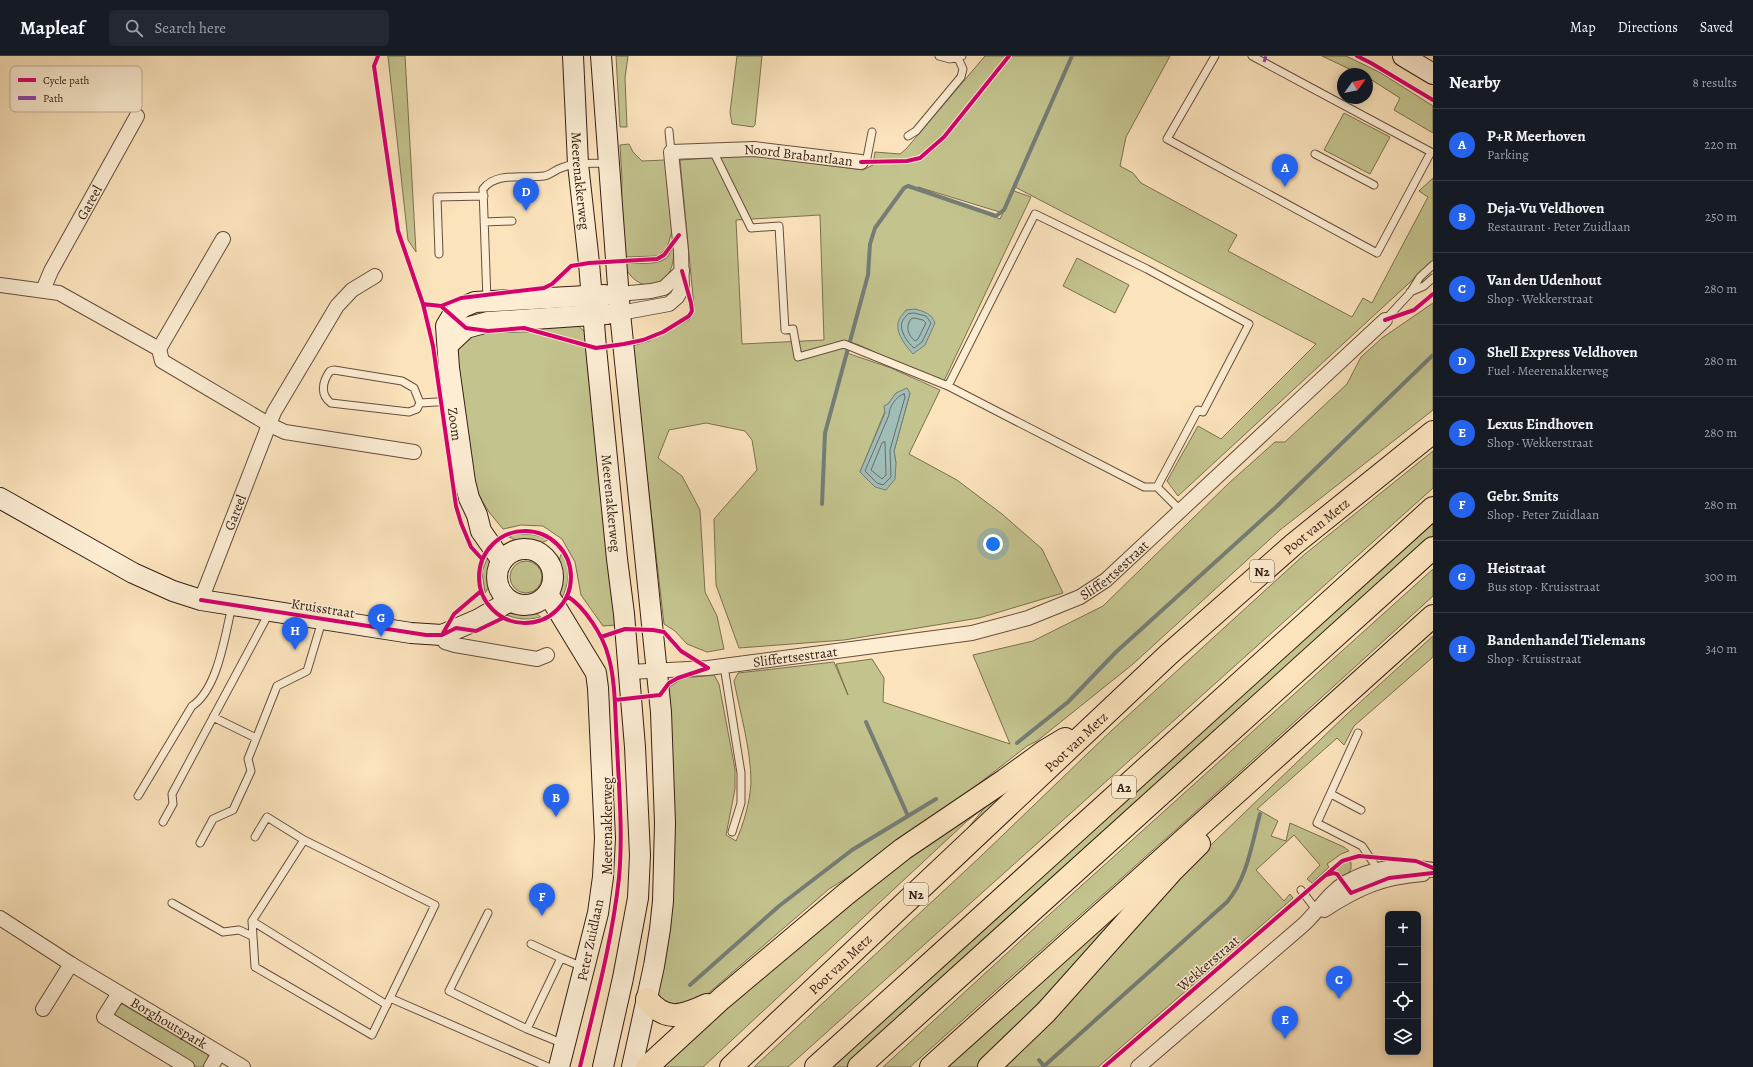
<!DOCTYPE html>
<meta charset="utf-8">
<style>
body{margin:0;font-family:Alegreya,serif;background:#242831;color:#f1f3f6}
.controls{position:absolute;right:12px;bottom:12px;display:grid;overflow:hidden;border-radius:6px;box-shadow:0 2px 10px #0003}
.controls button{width:36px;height:36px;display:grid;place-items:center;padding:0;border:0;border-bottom:1px solid #363941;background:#171b24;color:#f1f3f6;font:20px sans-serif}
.compass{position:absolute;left:1337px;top:12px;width:36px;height:36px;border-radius:50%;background:#171b24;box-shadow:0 2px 10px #0003;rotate:57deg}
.you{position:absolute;left:993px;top:488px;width:14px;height:14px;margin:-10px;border:3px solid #fff;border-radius:50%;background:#1a73e8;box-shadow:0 0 0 6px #1a73e833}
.badge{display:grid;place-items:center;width:26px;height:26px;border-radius:50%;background:#2563eb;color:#fff;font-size:13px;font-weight:700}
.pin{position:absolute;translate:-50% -33px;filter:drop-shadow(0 1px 2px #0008)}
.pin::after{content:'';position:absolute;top:21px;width:14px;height:12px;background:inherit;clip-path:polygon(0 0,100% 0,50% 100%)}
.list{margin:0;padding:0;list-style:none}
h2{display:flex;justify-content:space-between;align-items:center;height:52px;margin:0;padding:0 16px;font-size:17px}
h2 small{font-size:13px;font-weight:400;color:#9ea1a6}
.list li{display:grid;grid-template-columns:26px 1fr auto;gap:12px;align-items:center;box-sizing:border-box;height:72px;padding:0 16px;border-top:1px solid #363941}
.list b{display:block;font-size:15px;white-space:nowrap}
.list p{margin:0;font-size:13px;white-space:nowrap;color:#9ea1a6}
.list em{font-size:13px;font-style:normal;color:#9ea1a6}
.icon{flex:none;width:22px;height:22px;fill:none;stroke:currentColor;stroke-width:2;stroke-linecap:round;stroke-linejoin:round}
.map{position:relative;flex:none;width:1433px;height:1011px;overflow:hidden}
header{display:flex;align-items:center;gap:24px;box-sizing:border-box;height:56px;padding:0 20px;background:#171b24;border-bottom:1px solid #363941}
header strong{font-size:19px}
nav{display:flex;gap:22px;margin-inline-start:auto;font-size:14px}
.search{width:280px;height:36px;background:#242831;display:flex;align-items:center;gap:10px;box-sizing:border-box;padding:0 14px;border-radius:6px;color:#9ea1a6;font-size:15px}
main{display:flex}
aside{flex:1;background:#171b24}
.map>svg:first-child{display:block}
.green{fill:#c3c38e;stroke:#7c7051;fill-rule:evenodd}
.water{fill:#a0bdb7;stroke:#757d76}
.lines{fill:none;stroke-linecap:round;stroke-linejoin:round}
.shore{stroke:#6a6d66;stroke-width:1}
.stream{stroke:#757d76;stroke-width:4}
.lane-casing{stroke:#664e3e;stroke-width:9}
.street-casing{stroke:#664e3e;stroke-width:16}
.secondary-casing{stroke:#351d14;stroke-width:22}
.highway-casing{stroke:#351d14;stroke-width:24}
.lane{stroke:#fcedd3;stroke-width:7}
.street{stroke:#fcedd3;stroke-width:14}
.secondary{stroke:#fcedd3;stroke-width:20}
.highway{stroke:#fbe3bc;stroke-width:22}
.quiet{stroke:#8e44ad;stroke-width:3;stroke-dasharray:6 3;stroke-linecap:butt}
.cycleway-casing{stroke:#fcedd3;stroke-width:6}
.cycleway{stroke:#d6006c;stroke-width:4}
.labels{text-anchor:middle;stroke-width:3;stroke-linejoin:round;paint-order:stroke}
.shield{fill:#fcedd3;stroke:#715b4d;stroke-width:1}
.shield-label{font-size:13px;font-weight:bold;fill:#351d14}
.street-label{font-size:14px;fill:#351d14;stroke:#fcedd3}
.key{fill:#fcedd3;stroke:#c0af9a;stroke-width:1}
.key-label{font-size:11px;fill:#351d14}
</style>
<header>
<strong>Mapleaf</strong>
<div class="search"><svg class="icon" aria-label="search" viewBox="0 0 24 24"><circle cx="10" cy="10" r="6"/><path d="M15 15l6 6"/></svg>Search here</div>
<nav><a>Map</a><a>Directions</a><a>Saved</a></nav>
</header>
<main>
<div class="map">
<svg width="1433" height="1011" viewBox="0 0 1433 1011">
<rect width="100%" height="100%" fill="#fbe3bc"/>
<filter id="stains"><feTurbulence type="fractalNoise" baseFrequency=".005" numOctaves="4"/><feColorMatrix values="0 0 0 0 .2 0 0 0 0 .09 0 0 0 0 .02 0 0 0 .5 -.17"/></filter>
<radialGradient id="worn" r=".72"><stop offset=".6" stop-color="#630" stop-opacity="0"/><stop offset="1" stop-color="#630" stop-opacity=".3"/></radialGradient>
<path class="green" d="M388,0H405L416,196L408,184Z
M616,0H628L625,22L627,71H620Z
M737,0H762L755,69L753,71L732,68L730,56Z
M985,0H1170L1126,81L1120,110L1133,117L1141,127L1237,179L1228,195L1352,261L1363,242L1372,247L1428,141L1419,135L1433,122V205L1178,440L1167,425L1198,370L1221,383L1316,288L1015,131L1014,135L1031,141L943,327L859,289L850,286L847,297L891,312L940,334L909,398L957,424L1002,458L1042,493L1063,537L979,562L844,584L739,592L716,529L714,463L757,414L752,384L745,375L706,367L669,374L658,402L682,420L700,454L705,536L717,560L724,593L707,596L687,588L675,575L664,568L632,290L649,285L690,263L693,258L694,251L680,104L753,99L863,114L873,109L875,96L900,98L906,93ZM918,131L1003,157L1000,163ZM820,159L824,284L742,288L736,164ZM896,337H910L894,395L896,407L860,416L888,348Z
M1322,0H1346L1381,17L1433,50V77L1394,54L1400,42L1367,21V18H1360Z
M1344,57L1390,81L1370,118L1324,94Z
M629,88L633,96L642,105L665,104L672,175L667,192L658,200L624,201L621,160L622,123L620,89Z
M674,191C674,201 673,213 666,221C651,238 630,226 624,208C636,206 654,210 665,203C670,200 670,194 674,191Z
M1077,202L1129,229L1115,257L1063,230Z
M1433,247V354L1280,474L1133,608L1037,685L1027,690L940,758L885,798L829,833L697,947L674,954L658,940L668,632L683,622L714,619L719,628L735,713V733L726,779L736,785C744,767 750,746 751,726C751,694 740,656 734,625L738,617L834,606L848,639L836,608L872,603L884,622L883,646L1010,688L973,599L1033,585L1103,550L1229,427L1275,386H1285L1347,328L1361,301L1382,282Z
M532,269H577L584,275L588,284L616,569L603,570L581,539L575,506L562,483L543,470L521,469L503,473L489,456L476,435L456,305L460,287L476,277L530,276Z
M1433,395V432L788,1011H754L979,802L1111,675L1305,498Z
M1433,464V480L846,1011H829Z
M516,478C528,478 538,478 548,484C535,491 522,487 509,481Z
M491,494C494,509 494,525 485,537L482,515Z
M562,496C572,516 569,528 559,548C556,534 556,509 562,496Z
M510 521a16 16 0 1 1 32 0a16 16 0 1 1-32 0Z
M1433,513V540L1190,761L910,1011H883L1040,867Z
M513,552L534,556L541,561C525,565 514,563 500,556Z
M1433,580V601L1354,670L1344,689L1337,682L1257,753L1278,765L1271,780L1286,785L1290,767L1344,791L1349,795L1341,798L1327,808L1329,811L1312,827L1307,823L1320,809L1294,779L1256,814L1284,845L1290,838L1293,842L1098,1011H995L1189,810L1346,659Z
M1049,696L955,788L986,750L966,766L703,1011H657L898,801Z
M1184,796L982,1011H945Z
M1346,805L1351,806V813L1344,823L1340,817L1334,815V813Z
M122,948L208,999L209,1006L205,1011H197L115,963L112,958L115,952Z"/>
<path class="water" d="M915,253C925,256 931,257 935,267L925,289L913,298C906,290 894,276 899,264C900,261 904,257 906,254Z
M907,332L910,337L894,395L896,407L895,423L886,434L875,431L860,416L885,357L884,350L888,348L896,337Z"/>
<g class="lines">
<path class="shore" d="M914,257L926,260L931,267L922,286L914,292C908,287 899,275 902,266C903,263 906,260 908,258Z
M914,262L923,264L926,267L918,283L915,285C908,279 905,271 911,263Z
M904,338L905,341L890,394L891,421L883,429L877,427L865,415L889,359C889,351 896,340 904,338Z
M885,386L886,419L882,423L871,414L882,387Z"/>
<path class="stream" d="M822,448L825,377L868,219L870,188L875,172L904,132L908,130L996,160L1004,154L1072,0
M866,666L908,760
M1017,687L1068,646L1116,596L1276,451L1433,299
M690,929L779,850L852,794L936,743
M1039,1004L1044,1010
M1043,1011L1227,846C1247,823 1252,787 1260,758"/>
<defs>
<path id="lane" d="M939,0L950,3L962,0
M1215,0L1167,83L1377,197L1431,96L1252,0
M669,75L671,96
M908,80L916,75L961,21L963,13L958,2
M713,95L751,172L779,170L785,274L793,273L798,301L844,288L948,330
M1315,98L1374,129
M861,106L867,102L872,76
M524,122L525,134
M484,166L512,165
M439,198L437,141L484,140
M1410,236L1424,230L1433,222
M487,244L483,133C496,115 525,123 544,120C550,119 555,114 561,112C575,106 592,108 607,107
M1385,264L1410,237L1420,221L1433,209
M420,347L417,353L409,356L331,347C320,339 322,326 330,315L334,314L402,325L414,332L420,347L453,345
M1157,431H1144L948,330L1035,158L1147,213L1249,268L1203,356L1198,354L1157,431L1181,455
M724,610L741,717V747L732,776
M213,661L256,682
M1358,677L1317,767L1362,790L1379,815
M1331,738L1361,754
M138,740L192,650C218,633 225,579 232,550
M163,766L173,748L172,738L269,557
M255,781L267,761L304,784
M200,787L213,763L233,754L251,715L248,703L277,630L307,615L322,565
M1301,834L1318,856
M172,847L223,876L239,874L252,880
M488,857L449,935L527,973L564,988
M252,865L255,911L372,979L435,849L304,784L252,865L387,949
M531,888L561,902
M390,942L548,1011
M527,973L561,902L583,911"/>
<g id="street">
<path d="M0,229L59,237L159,293L162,305L270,369L285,376L414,396"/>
<path id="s1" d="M43,234L51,215L137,60"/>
<path d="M619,238L651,235L664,232L682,215"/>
<path id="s2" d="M620,257L669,248L677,241L682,232L681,195L671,96L754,93L861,106"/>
<path d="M159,293L223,183"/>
<path id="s3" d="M201,544L274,356L337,250L352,234L375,220"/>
<path d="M442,579L445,586L455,589L537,603L547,599"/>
<path id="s4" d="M629,616L708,612L972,577L1028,562L1080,541L1106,524L1385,264"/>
<path d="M1324,854C1358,832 1382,821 1423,818"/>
<path id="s5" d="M0,862L71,908L243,1011"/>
<path d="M119,937L104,961L187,1011"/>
<path d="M43,953L71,908"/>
<path d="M211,1011L219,997"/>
<path d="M1138,1011C1193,964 1247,917 1302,870C1317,857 1328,837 1345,827C1375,810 1400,808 1433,814"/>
</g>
<g id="secondary">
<path id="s6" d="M573,0L578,108L589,207L596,292L617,503L624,558L635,691L640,799L638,842L623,922L603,1011"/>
<path d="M601,0L620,257L661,656L665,767L663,845L660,873L654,910L632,1011"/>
<path d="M1403,0L1433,18"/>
<path d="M448,289L466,272L488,266L607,258"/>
<path d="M0,442L133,517L173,535L201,544L411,577L442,579L479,563L510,545"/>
<circle cx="525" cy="521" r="28"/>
<path d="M502,505L481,475L477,459L469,442L465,426L449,312L446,270L452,260L463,251L475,246L605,239"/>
<path d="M548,538L596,617L598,632L605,782L603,821L598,857L559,1011"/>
</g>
<g id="highway">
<path d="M647,943C666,967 683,960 707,949"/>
<path d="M647,1011L721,943L846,838L903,793L1005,724L1045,695L1065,683"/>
<path id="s7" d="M731,1011L1168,599L1294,488L1433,376"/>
<path d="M816,1011L1433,452"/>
<path d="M859,1011L1433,492"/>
<path d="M931,1011L1433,560"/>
<path d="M989,1011L1046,956L1172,815L1199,788"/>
</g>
</defs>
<use href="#lane" class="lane-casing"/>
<use href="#street" class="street-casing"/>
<use href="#secondary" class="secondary-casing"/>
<use href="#highway" class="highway-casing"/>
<use href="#lane" class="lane"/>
<use href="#street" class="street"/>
<use href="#secondary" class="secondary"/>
<use href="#highway" class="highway"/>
<path class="quiet" d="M1264,6L1266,0"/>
<defs>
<path id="cycleway" d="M378,0L374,10L398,175L423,248L433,290L456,450L461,467L471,491L482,503
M1357,0L1371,7L1433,44
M861,106L907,105L920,102L944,81L1009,0
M423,248L441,250L461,242L544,232L552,228L571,210L589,207L657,203L664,199L679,179
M441,250L466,272L488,275L524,272L596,292L624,288L643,284L663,276L689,260L692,255L691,247L682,215
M1385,264L1414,254L1433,238
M479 521a46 46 0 1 1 92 0a46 46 0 1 1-92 0Z
M567,540C585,551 603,580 608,599C616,624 615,662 617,689C619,733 623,778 619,822C612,886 595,948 580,1011
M201,544L426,579H442L456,572L476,575L503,562
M442,579L454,558L481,535
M601,581L625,573L653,574L664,576L681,595L708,612
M615,644L660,639L669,627L678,622L708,612
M1326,819L1333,817L1337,818L1351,837L1389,822L1433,817
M1104,1011L1342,805L1359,800L1416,805L1433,812"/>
</defs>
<use href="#cycleway" class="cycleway-casing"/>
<use href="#cycleway" class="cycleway"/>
</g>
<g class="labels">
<g class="shield">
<rect x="1250" y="504" width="24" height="22" rx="3"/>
<rect x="1112" y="720" width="24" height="22" rx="3"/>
<rect x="904" y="827" width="24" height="22" rx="3"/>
</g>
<g class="shield-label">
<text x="1262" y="520">N2</text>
<text x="1124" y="736">A2</text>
<text x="916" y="843">N2</text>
</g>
<g class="street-label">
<text dy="5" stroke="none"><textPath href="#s2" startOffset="335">Noord Brabantlaan</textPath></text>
<text dy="5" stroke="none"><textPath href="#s6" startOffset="125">Meerenakkerweg</textPath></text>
<text dy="5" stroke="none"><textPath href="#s1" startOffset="99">Gareel</textPath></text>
<text transform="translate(455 368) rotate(82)" y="5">Zoom</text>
<text dy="5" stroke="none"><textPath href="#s6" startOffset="449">Meerenakkerweg</textPath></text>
<text dy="5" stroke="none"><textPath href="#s3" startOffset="94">Gareel</textPath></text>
<text dy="5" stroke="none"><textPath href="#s7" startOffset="797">Poot van Metz</textPath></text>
<text dy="5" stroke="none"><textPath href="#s4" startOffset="503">Sliffertsestraat</textPath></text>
<text transform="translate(323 552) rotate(9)" y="5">Kruisstraat</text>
<text dy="5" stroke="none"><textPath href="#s4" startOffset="167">Sliffertsestraat</textPath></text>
<text dy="5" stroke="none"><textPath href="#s7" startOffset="474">Poot van Metz</textPath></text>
<text transform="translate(607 770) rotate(-90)" y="5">Meerenakkerweg</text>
<text transform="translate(590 884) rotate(-78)" y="5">Peter Zuidlaan</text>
<text transform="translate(1208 907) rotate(-41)" y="5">Wekkerstraat</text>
<text dy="5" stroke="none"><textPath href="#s7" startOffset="150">Poot van Metz</textPath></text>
<text dy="5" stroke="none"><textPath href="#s5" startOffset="199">Borghoutspark</textPath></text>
</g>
</g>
<rect x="10" y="10" width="132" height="46" rx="6" class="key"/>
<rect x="18" y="22" width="18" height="4" fill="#d6006c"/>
<rect x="18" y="40" width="18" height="4" fill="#8e44ad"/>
<g class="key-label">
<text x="43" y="28">Cycle path</text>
<text x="43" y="46">Path</text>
</g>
<rect width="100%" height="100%" filter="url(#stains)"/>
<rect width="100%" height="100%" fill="url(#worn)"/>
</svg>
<div class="controls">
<button>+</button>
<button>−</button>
<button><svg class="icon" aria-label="locate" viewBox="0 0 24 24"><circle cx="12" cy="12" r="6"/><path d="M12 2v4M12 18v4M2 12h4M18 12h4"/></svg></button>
<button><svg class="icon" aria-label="layers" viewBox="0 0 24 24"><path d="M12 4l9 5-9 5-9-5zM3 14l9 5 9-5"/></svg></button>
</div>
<svg class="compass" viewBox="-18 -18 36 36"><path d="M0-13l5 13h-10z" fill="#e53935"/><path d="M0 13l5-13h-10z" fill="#9ea1a6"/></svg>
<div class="you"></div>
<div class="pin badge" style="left:1285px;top:131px">A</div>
<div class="pin badge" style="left:556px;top:761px">B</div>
<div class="pin badge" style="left:1339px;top:943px">C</div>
<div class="pin badge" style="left:526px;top:155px">D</div>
<div class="pin badge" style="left:1285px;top:983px">E</div>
<div class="pin badge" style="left:542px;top:860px">F</div>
<div class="pin badge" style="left:381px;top:581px">G</div>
<div class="pin badge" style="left:295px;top:594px">H</div>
</div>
<aside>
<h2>Nearby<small>8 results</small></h2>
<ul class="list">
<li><span class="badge">A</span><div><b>P+R Meerhoven</b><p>Parking</p></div><em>220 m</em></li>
<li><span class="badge">B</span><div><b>Deja-Vu Veldhoven</b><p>Restaurant · Peter Zuidlaan</p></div><em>250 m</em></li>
<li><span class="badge">C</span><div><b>Van den Udenhout</b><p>Shop · Wekkerstraat</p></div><em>280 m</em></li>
<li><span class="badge">D</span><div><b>Shell Express Veldhoven</b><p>Fuel · Meerenakkerweg</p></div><em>280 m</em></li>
<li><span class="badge">E</span><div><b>Lexus Eindhoven</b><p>Shop · Wekkerstraat</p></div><em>280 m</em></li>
<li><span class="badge">F</span><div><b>Gebr. Smits</b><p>Shop · Peter Zuidlaan</p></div><em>280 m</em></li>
<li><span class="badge">G</span><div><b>Heistraat</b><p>Bus stop · Kruisstraat</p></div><em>300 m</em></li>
<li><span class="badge">H</span><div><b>Bandenhandel Tielemans</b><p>Shop · Kruisstraat</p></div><em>340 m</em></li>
</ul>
</aside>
</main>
